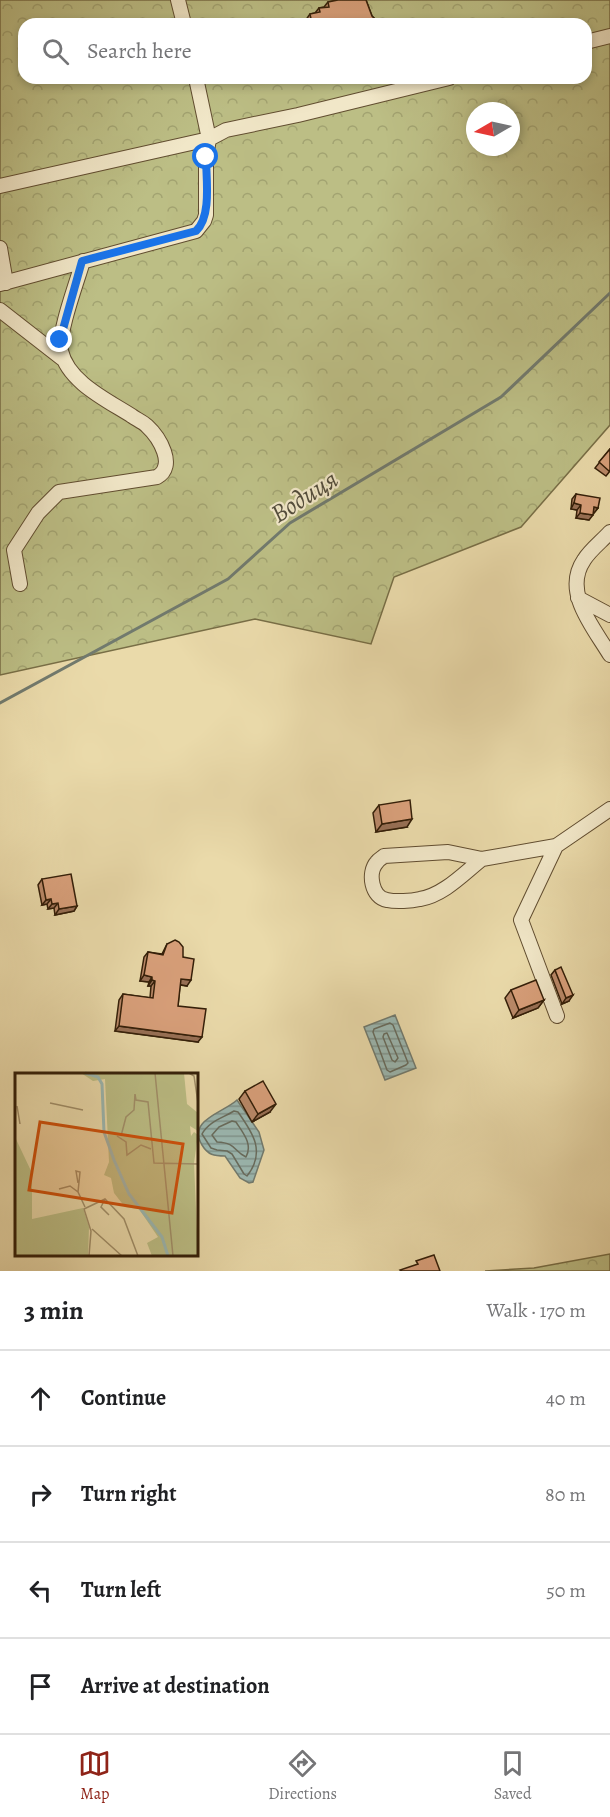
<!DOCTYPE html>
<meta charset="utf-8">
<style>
body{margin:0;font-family:Alegreya,serif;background:#f6f6f6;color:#202124}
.compass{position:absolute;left:466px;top:102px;width:54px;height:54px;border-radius:50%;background:#fff;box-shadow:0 3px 9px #0003;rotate:261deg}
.stop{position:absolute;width:18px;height:18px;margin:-14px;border:4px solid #1a73e8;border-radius:50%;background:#fff}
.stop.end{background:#1a73e8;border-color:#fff;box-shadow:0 2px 6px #0008}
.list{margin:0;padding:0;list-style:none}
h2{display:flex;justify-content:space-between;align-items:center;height:78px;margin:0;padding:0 24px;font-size:26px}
h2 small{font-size:20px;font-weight:400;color:#757577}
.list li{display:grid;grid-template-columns:39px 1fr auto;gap:18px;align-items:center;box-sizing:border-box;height:96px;padding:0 24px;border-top:2px solid #e0e0e0}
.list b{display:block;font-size:22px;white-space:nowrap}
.list em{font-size:20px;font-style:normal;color:#757577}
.icon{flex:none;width:33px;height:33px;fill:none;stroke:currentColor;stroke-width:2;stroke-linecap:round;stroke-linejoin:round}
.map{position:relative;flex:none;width:610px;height:1271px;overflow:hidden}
.search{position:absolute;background:#fff;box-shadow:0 3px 9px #0003;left:18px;right:18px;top:18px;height:66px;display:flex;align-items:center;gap:15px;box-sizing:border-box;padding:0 21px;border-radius:18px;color:#757577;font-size:22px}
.sheet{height:462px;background:#fff}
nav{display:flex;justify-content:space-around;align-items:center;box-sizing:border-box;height:84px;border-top:2px solid #e0e0e0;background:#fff;font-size:16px;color:#757577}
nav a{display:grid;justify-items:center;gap:3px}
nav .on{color:#8f2418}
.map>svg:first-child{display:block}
.forest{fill:url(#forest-crowns);stroke:#786e46;stroke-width:1.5;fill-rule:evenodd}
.water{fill:url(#water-rules);stroke:#717a6e;stroke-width:1.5}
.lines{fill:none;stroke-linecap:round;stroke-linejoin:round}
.shore{stroke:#676b5d;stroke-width:1.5}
.stream{stroke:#717a6e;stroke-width:3}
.minor-casing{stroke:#614d30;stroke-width:16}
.minor{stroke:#f1e7c8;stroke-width:14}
.wall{fill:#bb8a6a;stroke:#331e08;stroke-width:1.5}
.shaded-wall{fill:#987056;stroke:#331e08;stroke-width:1.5}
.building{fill:#d9a07b;stroke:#331e08;stroke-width:1.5}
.route{stroke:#1a73e8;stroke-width:8}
.labels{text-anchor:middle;stroke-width:4.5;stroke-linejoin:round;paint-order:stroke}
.water-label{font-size:26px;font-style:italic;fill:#524c3b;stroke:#f1e7c8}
.inset-river{fill:none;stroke:#9bb8b2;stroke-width:3}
.inset-road{fill:none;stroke:#a18f69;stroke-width:1.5}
.view{fill:#cd500b;fill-opacity:0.15;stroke:#cd500b;stroke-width:3}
.inset-edge{fill:none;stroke:#331e08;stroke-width:3}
</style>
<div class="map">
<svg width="610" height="1271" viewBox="0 0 610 1271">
<defs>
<pattern id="forest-crowns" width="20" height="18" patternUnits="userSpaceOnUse" patternTransform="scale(1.5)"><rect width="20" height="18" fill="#bcbe85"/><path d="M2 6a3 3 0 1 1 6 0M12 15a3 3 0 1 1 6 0" fill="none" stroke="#a2a371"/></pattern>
<pattern id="water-rules" width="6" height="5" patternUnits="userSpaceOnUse" patternTransform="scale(1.5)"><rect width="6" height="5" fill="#9bb8b2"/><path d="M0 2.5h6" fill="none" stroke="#7f958f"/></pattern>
</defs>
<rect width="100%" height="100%" fill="#eadaaa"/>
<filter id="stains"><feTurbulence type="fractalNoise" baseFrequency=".00333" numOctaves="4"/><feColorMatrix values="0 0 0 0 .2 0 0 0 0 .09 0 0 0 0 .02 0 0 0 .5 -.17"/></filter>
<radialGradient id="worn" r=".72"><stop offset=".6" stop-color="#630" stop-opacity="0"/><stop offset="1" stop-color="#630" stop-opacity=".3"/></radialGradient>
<path class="forest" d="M0,0H610V425L521,527L394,577L371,644L255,619L0,675ZM24,24H586V78H24ZM475,111H511V147H475Z
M610,1254V1271H485L534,1268Z"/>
<path class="water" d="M395,1015L416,1068L385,1080L364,1027Z
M237,1100L259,1132L264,1150L253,1182L249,1183L240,1178L225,1156C214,1156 208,1155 202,1145C187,1120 223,1113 237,1100Z"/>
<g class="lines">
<path class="shore" d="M390,1023L393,1025L408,1063L406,1065L390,1072L387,1070L373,1032L374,1029Z
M387,1033L398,1058L395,1062L392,1060L383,1037L384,1034Z
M234,1111L238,1112C253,1133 266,1152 247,1176L244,1174L232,1154L227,1151L217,1150L211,1148L202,1134C209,1121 223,1118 234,1111Z
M232,1121L236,1122C243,1133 253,1144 246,1157C233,1151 237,1143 217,1142L212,1135L219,1127Z"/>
<path class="stream" d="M0,703L228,579L290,523L501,397L610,293"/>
<defs>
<path id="minor" d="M178,0L184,24
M586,42L610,36
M0,186L209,139L226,130L298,115L449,78
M0,248L6,283
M0,284L196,231L204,221L206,215V157L209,139L196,78
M0,310L64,360
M610,532C602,541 590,550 584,560C562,592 594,628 610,655
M20,584L14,550L38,513L59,492L157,477C177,466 159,437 147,426C143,422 136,419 132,416C107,400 68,382 61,351C58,332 77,282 83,261
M578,598L610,615
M482,859C464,873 444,895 420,899C411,901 396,902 387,900C372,898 367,873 377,862C379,859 382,858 384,856L448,852L482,859L556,846
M557,1016L521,920L556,846L610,809"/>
</defs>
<use href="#minor" class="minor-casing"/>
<use href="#minor" class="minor"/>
</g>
<path class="wall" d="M334,0H366L372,16L379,23L378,24H303L310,14L315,13L319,8L324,7L328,2L333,1Z
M610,449V471L606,476L595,468Z
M576,494L598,508L594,513H593L589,520L576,518L577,510L571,509L572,499Z
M379,805L407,827L376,832L373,813Z
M42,879L77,906L74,911L55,915L54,908L48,909L47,904L42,905L38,885Z
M167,944L183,957L187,986L180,985L178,1006L198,1042L115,1031L119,1000L123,994L150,998L151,986H148L149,982L140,981L144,957L148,952L162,954Z
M555,970L569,1001L562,1004L551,975Z
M511,990L544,1000L538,1008L513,1018L505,998Z
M245,1091L270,1112L252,1122L239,1099Z"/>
<path class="shaded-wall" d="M574,503L581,505L577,510L571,509Z
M594,507L598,508L594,513H591Z
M580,513L593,515L589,520L576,518Z
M412,819L407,827L376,832L382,824Z
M51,899L47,904L42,905L46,900Z
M58,903L54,908L48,909L52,904Z
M77,906L74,911L55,915L59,909Z
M144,975L152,977L149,982L140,981Z
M181,979L191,980L187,986L177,984Z
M152,980L155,981L151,986H148Z
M573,995L569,1001L562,1004L566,998Z
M544,1000L538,1008L513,1018L519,1010Z
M119,1026L202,1037L198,1042L115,1031Z
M276,1104L270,1112L252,1122L258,1114Z"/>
<path class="building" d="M338,0H366L372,16L379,23L374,24H312L310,14L320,12L319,8L329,7L328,2Z
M610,449V470L609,471L599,462Z
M576,494L600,498L598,508L594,507L593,515L580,513L581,505L574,503Z
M410,800L412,819L382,824L379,805Z
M71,874L77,906L59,909L58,903L52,904L51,899L46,900L42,879Z
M175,940L179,942L183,947V957L194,959L191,980L181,979L178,1006L206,1009L202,1037L119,1026L123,994L153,998L155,981L152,980V977L144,975L148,952L163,955L167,944Z
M561,967L573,995L566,998L555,970Z
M536,980L544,1000L519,1010L511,990Z
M263,1081L276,1104L258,1114L245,1091Z
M434,1255L440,1271H401L400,1270L418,1264L416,1261Z"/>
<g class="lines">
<path class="route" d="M60,340L82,261L196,231C212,216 206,178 206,157"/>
</g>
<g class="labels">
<g class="water-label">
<text transform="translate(304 496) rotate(-33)" y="9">Водиця</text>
</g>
</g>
<g transform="translate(15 1073)">
<rect width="183" height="183" fill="#eadaaa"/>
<path d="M66,0H169L172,31L183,40V58L175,53L176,63L179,59L183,62L179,90L183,183H137L132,170L143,164L124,136L110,134L99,120L96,105L89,102L94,89L90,6L78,8ZM0,64L17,100V146L68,135L74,154L73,183H0Z" fill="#bcbe85"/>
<path class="inset-river" d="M70,0L83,4L87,11L89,59L99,87L114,121L147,164L153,183"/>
<path class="inset-road" d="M140,0L158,183M141,0H161M174,0L179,3L183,30M35,30L68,37M2,33L5,51M102,63L111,69L112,82L126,72L136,76M106,63L111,44L119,37L120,21L121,27L133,29L139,90L183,91M63,110L61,98L65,99L63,119M44,116L55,113L63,119L70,134M90,126L86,134L94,142M77,156L107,183M74,183L76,158L69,136L90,126L109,146L123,183"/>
<path class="view" d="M25,49L168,71L157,140L14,117Z"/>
<rect width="183" height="183" class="inset-edge"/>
</g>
<rect width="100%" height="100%" filter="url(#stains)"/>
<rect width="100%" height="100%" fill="url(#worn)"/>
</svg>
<svg class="compass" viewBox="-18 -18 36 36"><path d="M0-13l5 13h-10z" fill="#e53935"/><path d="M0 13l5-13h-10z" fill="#757577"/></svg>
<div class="stop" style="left:206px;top:157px"></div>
<div class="stop end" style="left:60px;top:340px"></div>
<div class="search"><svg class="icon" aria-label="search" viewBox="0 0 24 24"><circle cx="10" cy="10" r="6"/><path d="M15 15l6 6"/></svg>Search here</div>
</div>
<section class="sheet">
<h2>3 min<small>Walk · 170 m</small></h2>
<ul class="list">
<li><svg class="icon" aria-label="ahead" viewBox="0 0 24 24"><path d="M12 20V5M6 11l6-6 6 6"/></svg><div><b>Continue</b></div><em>40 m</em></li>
<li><svg class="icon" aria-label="right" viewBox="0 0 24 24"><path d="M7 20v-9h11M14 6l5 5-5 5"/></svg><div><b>Turn right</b></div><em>80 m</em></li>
<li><svg class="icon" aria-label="left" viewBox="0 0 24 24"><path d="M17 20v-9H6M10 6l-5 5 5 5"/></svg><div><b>Turn left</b></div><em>50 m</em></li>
<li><svg class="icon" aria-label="arrive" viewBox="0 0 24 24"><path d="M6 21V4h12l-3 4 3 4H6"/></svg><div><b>Arrive at destination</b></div></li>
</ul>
</section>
<nav>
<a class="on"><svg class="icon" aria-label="map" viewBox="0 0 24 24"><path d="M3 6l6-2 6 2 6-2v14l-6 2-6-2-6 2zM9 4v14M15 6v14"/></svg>Map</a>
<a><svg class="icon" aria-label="directions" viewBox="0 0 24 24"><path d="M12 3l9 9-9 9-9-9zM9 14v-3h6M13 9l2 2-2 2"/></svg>Directions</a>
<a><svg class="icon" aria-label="saved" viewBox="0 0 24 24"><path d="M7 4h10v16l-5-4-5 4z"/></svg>Saved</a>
</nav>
